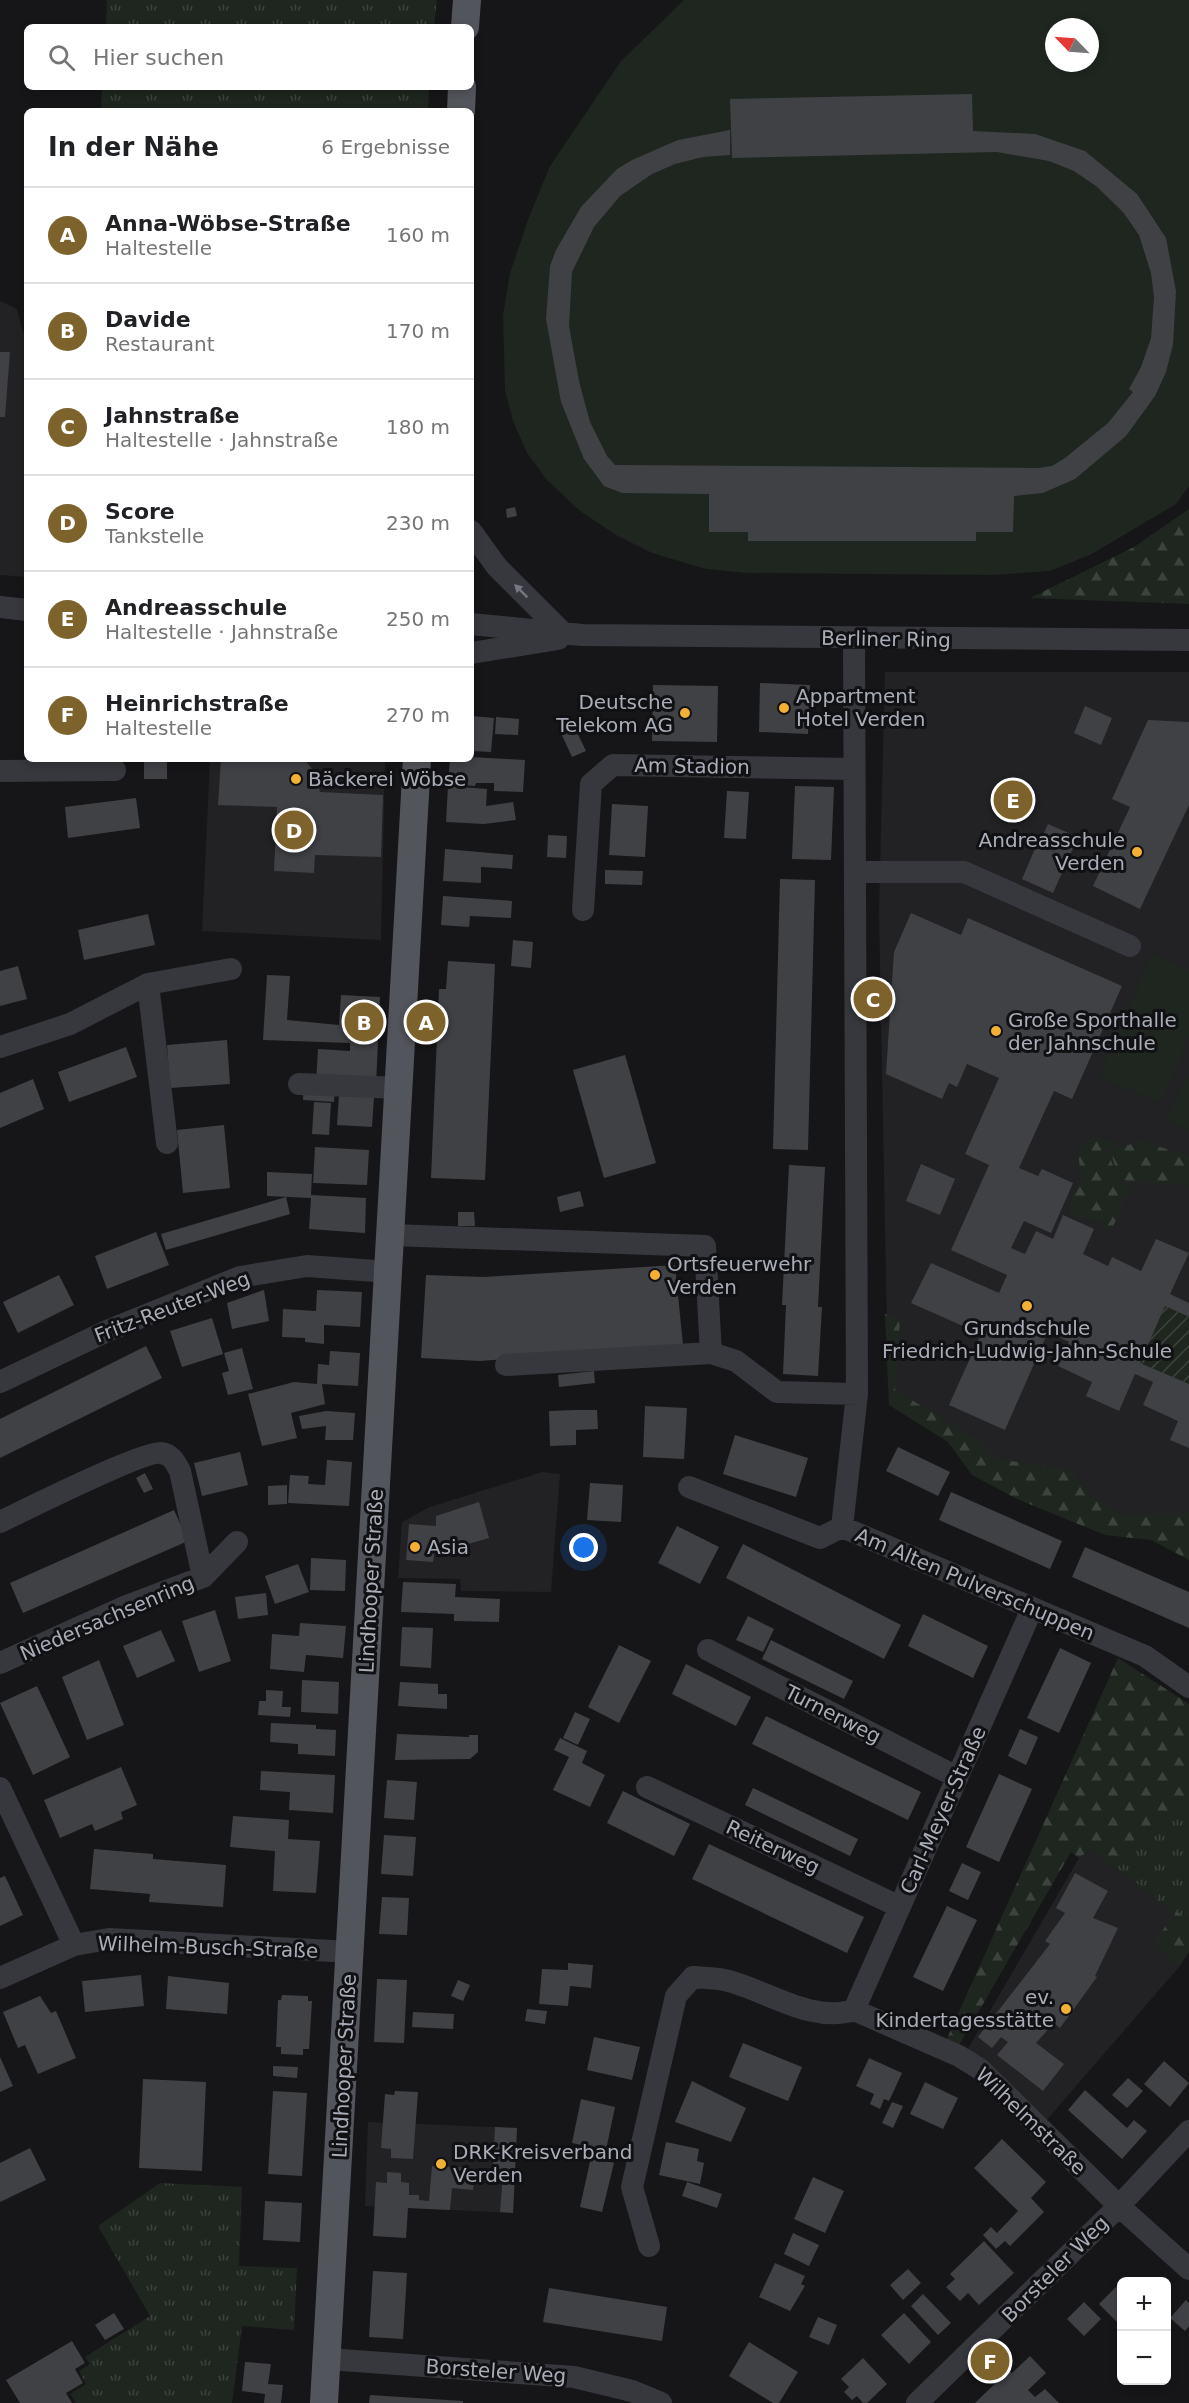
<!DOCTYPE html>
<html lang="de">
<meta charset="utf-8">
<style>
body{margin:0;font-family:"DejaVu Sans",sans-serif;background:#f6f6f6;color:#202124}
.controls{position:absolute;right:18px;bottom:18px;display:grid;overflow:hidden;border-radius:9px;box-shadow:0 3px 9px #0003}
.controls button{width:54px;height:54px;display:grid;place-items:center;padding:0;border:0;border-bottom:2px solid #e0e0e0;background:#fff;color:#202124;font:30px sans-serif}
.compass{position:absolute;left:1045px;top:18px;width:54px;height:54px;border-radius:50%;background:#fff;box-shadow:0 3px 9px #0003;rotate:295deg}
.you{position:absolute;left:584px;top:1548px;width:21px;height:21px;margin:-15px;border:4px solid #fff;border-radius:50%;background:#1a73e8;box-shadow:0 0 0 9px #1a73e833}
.badge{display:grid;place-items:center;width:39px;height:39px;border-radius:50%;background:#7e622b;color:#fff;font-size:20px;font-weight:700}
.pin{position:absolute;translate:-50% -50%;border:3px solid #fff;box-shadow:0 2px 6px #0006}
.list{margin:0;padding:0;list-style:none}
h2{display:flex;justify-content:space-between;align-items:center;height:78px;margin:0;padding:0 24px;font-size:26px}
h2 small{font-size:20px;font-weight:400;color:#757577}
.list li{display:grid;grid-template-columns:39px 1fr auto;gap:18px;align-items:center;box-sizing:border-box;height:96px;padding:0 24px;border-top:2px solid #e0e0e0}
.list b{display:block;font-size:22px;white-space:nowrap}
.list p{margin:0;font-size:20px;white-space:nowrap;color:#757577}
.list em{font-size:20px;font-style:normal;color:#757577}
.icon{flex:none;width:33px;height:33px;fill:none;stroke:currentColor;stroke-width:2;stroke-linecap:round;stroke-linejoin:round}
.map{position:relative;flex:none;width:1189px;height:2403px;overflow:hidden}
.search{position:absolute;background:#fff;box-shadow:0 3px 9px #0003;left:24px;top:24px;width:450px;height:66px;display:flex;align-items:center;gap:15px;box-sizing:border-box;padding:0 21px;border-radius:9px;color:#757577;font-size:22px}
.panel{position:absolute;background:#fff;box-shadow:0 3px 9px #0003;left:24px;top:108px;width:450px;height:654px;border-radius:9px}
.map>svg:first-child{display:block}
.built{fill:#222225}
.grass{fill:url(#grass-tufts)}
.forest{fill:url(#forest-firs)}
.garden{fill:url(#garden-furrows)}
.pitch{fill:#1e261f;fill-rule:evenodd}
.building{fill:#404145}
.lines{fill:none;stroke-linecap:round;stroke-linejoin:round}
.minor{stroke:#37383d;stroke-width:22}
.major{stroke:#53555c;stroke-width:28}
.oneway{fill:#757881}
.poi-dot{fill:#f2b134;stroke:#111113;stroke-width:2}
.labels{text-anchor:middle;stroke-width:6;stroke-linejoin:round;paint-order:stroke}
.street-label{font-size:20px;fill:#a8adb8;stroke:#111113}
.poi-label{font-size:20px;fill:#a8adb8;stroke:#111113;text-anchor:start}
</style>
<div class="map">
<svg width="1189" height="2403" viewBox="0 0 1189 2403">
<defs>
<pattern id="grass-tufts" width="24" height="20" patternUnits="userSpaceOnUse" patternTransform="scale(1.5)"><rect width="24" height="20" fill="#1e261f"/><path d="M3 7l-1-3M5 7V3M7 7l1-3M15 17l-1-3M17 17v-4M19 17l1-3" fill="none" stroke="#3c433d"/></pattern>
<pattern id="forest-firs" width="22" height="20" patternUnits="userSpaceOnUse" patternTransform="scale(1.5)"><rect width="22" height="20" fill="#1e261f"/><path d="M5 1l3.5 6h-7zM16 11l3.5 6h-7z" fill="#3c433d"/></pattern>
<pattern id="garden-furrows" width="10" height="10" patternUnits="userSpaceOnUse" patternTransform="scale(1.5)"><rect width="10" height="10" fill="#1e261f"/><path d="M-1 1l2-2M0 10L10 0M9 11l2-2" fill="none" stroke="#3c433d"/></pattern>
</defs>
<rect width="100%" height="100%" fill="#161618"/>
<path class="built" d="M0,301L17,309L23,333L27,334V577L0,575Z
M885,672H1189V1528L1174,1535L1006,1480L888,1386L879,910Z
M210,759H385L381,940L202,931Z
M542,1472L560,1474L551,1592L461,1591L460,1579L398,1578L402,1522L430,1507Z
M1090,1850L1176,1914L1154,1943L1179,1967L1045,2122L966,2052L1079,1858Z
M368,2122L517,2128L513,2213L365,2206Z"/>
<path class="grass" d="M107,0H437L434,27H106Z
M102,87H429L428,111H101Z
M1189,1792V1920L1112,1866Z
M160,2183L242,2187L239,2266L297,2268L294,2330L242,2326L232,2403H76L70,2394L86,2384L79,2371L90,2364L85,2357L150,2316L98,2226Z"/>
<path class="forest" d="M1189,509V604L1030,598L1134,547Z
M1095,1136L1117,1144L1107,1150L1119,1181L1127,1183L1131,1196L1122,1197V1208L1112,1228L1101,1231L1105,1223L1070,1214L1071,1201L1081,1181L1078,1149Z
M1141,1141L1189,1156V1186L1120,1180L1110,1151Z
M885,1314L900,1319L895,1390L975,1438L995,1459L1069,1469L1089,1495L1123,1516L1189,1513V1560L1151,1540L1105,1535L1017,1499L972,1475L948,1442L889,1405Z
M1118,1658L1189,1704V1792L1112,1866L1189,1920V1952L1179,1967L1153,1943L1175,1914L1090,1850L1079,1858L1071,1852L957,2049L945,2043Z"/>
<path class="garden" d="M1165,1306L1189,1317V1384L1140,1363Z"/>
<path class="pitch" d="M684,0H1189V486L1176,504L1092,554L1050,571L993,575L747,573L706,569L652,553L616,535L580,511L547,480L527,453L513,421L505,391L503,315L510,273L529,217L550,166L621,61ZM1054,27H1090V63H1054Z
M1152,954L1189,970V1037L1160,1103L1099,1076Z
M1189,1072V1130L1167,1120Z"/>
<path class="building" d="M972,94L973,131L1035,134L1085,151L1137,194L1166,238L1176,291L1173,345L1166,372L1155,396L1126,436L1075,479L1043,493L1014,496L1013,532H976V541H748V532H709V494L622,493L604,486L584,459L561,402L546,319L550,266L556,250L581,207L617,169L632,160L678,140L730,130V155L703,157L675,164L652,174L620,196L594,227L572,272L569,326L579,381L590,422L607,456L615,465L1038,468L1052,466L1065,458L1108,423L1133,392L1129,389L1141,367L1151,338L1154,297L1151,273L1139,235L1123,212L1096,186L1074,171L1049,161L997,152L732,158L730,99Z
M0,352H10L5,417H0Z
M515,507L517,516L507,518L506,509Z
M760,683L810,685L808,734L759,732Z
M653,685L718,686L717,742L652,741Z
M1085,706L1112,718L1101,745L1074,733Z
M471,716L494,718L491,752L471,751Z
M496,717L519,719L518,735L495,734Z
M1148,720L1189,722V805L1140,909L1093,886L1130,807L1112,799Z
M573,724L586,751L572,757L560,731Z
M471,757L525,760L523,792L494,791V783H476L475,786L448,784L450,759Z
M144,759H167V779H144Z
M221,759H304L316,774L320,792L383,795L381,857L315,855L314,873L274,871L277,807L218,805Z
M448,786L487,789L486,806L513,802L516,820L484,824L446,822Z
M795,786L834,787L831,860L792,859Z
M727,791L749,792L746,839L724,838Z
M136,798L140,828L68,838L65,807Z
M612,804L648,806L645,857L609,855Z
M1048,824L1078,837L1053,893L1022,879L1037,844L1059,854L1039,844Z
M548,835L567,836L566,858L547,857Z
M445,849L513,855L512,869L481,867V883L443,881Z
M605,870L643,871L642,885L605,884Z
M780,879L815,880L808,1150L773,1149Z
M443,896L512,901L511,918L470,916L469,927L441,925Z
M911,913L961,935L968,918L1122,986L1072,1099L1054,1091L1019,1168L1038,1176L1042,1169L1073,1183L1051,1233L1024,1221L1011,1248L1025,1254L1036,1231L1053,1239L1063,1215L1094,1229L1083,1254L1108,1266L1112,1257L1141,1271L1156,1239L1189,1253L1170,1294L1189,1303V1317L1165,1306L1140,1363L1189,1384V1448L1170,1440L1178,1421L1143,1405L1153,1382L1135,1374L1119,1411L1086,1396L1092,1382L1058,1366L1069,1342L1048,1332L1005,1430L949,1405L981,1334L911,1303L931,1263L999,1293L1007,1275L951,1250L989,1165L965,1154L999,1078L967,1064L957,1087L949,1083L942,1099L886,1074L894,952Z
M148,914L155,945L84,960L78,930Z
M513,940L533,942L531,968L511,966Z
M448,961L495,964L485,1180L431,1178L439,989H446Z
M18,966L27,999L0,1006V971Z
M267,975L290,976L287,1020L339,1025L341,995L380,997L376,1086L316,1083L318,1049L350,1051V1043L263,1040Z
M227,1040L230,1084L170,1088L167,1045Z
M126,1047L137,1077L69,1102L58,1072Z
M625,1055L656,1163L604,1178L573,1070Z
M33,1079L44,1109L0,1128V1093Z
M304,1086L335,1087L334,1102L303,1100Z
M339,1095L374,1097L372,1127L337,1125Z
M314,1102L331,1103L329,1135L312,1134Z
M224,1125L230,1188L183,1193L177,1130Z
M315,1147L369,1150L367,1185L313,1183Z
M921,1164L955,1179L940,1215L906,1201Z
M789,1165L825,1167L818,1307H822L818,1376L783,1374L786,1305H782Z
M267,1172L312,1174L311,1195L366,1198L365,1233L309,1229L311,1198L267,1196Z
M580,1191L584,1206L560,1212L557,1197Z
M286,1197L290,1214L166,1250L161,1234Z
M458,1212H474L475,1226H458Z
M156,1232L169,1265L107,1289L95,1256Z
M675,1265L683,1345L480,1361L421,1358L426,1275L484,1277Z
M59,1275L74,1305L18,1333L3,1302Z
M264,1290L269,1321L232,1329L227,1303Z
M317,1290L362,1292L360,1327L324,1325V1344L305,1342V1338L282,1337L283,1309L316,1311Z
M212,1318L223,1354L182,1367L170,1331Z
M146,1346L162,1378L0,1458V1419Z
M242,1348L253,1389L228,1395L222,1373L229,1371L224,1353Z
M330,1351L360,1353L358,1386L322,1384L325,1404L291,1413L297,1438L262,1446L248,1394L294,1382L317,1384L318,1364L329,1365Z
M594,1371L595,1383L559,1387L558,1375Z
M645,1406L687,1408L684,1459L643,1457Z
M575,1410H597L598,1429L576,1430V1445L550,1446L549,1411Z
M326,1411L355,1413L353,1440H325L326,1426L302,1429L299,1416Z
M735,1435L808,1458L796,1497L723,1474Z
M898,1447L950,1472L938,1496L886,1471Z
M240,1452L248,1485L202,1496L194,1463Z
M327,1460L352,1462L349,1506L288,1503L290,1475L309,1476L308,1484L325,1485Z
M145,1473L153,1489L144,1493L136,1478Z
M590,1483L623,1485L621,1522L587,1520Z
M287,1485V1504L268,1505V1486Z
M951,1492L1062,1541L1050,1569L939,1520Z
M479,1502L489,1538L434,1554L433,1562L406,1560L409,1524L436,1526V1516Z
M174,1510L188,1541L23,1613L10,1583Z
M677,1526L719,1547L700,1584L658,1563Z
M743,1544L901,1625L884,1659L726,1578Z
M1085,1547L1189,1592V1628L1072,1577Z
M311,1558L346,1560L345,1591L310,1590Z
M298,1564L309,1592L275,1604L265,1576Z
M403,1582L456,1584L455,1597L500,1599L499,1622L454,1621V1614L401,1612Z
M266,1593L268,1615L238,1619L235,1597Z
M215,1610L231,1661L199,1672L182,1621Z
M923,1614L988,1646L973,1678L908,1646Z
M748,1616L774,1629L763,1652L736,1640Z
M300,1623L346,1626L343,1658L306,1655L304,1672L270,1669L272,1634L299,1636Z
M402,1627L433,1628L431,1668L400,1666Z
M161,1630L175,1661L137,1678L123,1646Z
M771,1640L853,1681L844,1699L762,1659Z
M619,1645L651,1661L619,1723L588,1707Z
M1060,1648L1091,1663L1059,1733L1027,1718Z
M99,1660L124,1725L87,1740L62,1677Z
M686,1664L751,1697L736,1726L672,1694Z
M302,1680L339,1682L338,1714L301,1712Z
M400,1682L438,1684V1694H447V1709L398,1706Z
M37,1686L70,1757L33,1775L0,1703Z
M266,1690L283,1691L282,1707H291L290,1717L258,1715L259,1701H266Z
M575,1712L590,1719L578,1745L563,1738Z
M766,1716L921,1792L908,1820L752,1744Z
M271,1723L316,1725V1729L336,1730L335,1756L298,1754V1744L270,1742Z
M1020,1729L1038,1737L1026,1765L1008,1756Z
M397,1734L469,1737V1735H478V1752L470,1759L395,1760Z
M560,1738L587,1751L582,1763L605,1775L590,1807L553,1790L569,1757L554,1750Z
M121,1767L137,1805L121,1812L123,1819L95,1831L92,1824L60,1838L44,1800Z
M261,1771L335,1775L333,1813L289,1810L290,1792L260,1790Z
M999,1774L1032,1789L999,1862L966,1847Z
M387,1780L417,1782L414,1820L384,1818Z
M753,1788L858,1839L850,1856L745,1805Z
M623,1791L690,1824L674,1856L607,1823Z
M233,1816L289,1820L288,1839L320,1841L316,1893L273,1891L275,1851L230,1847Z
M384,1835L416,1837L413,1876L381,1874Z
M709,1844L864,1917L847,1953L692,1879Z
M94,1849L153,1854V1859L226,1865L223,1907L149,1902L150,1894L90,1889Z
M962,1863L981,1872L968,1900L949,1891Z
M1075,1873L1108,1891L1093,1918L1118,1928L1095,1976L1097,1977L1060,2028L1054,2023L1036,2043L1064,2064L1043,2091L997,2055L1008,2042L1001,2037L992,2048L978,2037L1050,1944L1045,1941L1065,1913L1056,1908Z
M5,1876L23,1915L0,1926V1878Z
M382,1897L409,1898L407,1935L379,1934Z
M947,1906L977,1920L943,1991L913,1977Z
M568,1963L593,1965L591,1988L570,1986L568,2006L539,2004L542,1969L568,1970Z
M141,1975L144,2006L85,2012L82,1981Z
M168,1976L229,1983L227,2014L166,2009Z
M377,1979L407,1980L404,2043L374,2042Z
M458,1980L470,1985L463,2001L451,1996Z
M282,1995L308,1996V2001H312L309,2049H303V2055L281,2054V2047H276L278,2000H281Z
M40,1996L51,2013L56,2011L76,2058L38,2074L25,2045L18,2048L3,2012Z
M527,2009L547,2011L545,2024L525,2021Z
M413,2012L454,2014L453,2029L412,2027Z
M594,2037L640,2047L632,2080L587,2070Z
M743,2043L802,2067L788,2101L729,2077Z
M0,2057L13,2086L0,2092Z
M869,2058L902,2073L889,2101L884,2099L880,2109L870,2104L874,2094L856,2086Z
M1164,2061L1189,2083L1170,2107L1144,2084Z
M273,2066L298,2067L297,2078L273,2076Z
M1128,2078L1143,2091L1127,2108L1112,2095Z
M143,2079L206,2082L202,2171L139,2168Z
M692,2081L746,2108L731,2142L675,2122Z
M925,2082L958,2098L943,2129L910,2114Z
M1085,2090L1127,2128L1134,2120L1147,2131L1122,2159L1068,2110Z
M273,2091L307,2093L302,2176L268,2174Z
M395,2091L418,2092L413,2159L391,2158V2149L381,2148L385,2094L394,2095Z
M581,2099L615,2107L606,2150L572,2143Z
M892,2102L903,2106L893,2128L882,2123Z
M495,2127L517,2128L515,2170L493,2169Z
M1002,2139L1046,2182L1031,2198L1044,2212L1010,2246L1005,2241L996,2249L983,2235L991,2227L997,2233L1018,2211L974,2168Z
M666,2142L699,2149L697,2161L704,2163L700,2184L659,2175Z
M30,2148L46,2180L0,2202V2163Z
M591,2157L614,2163L602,2212L580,2207Z
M432,2166L475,2168L473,2190L452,2188L450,2210L408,2208L406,2238L373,2236L376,2182L387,2183V2172L401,2173V2182L409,2183V2195H419V2200L429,2201Z
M503,2173L515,2174L513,2213L500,2212Z
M813,2177L844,2191L825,2233L794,2219Z
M687,2182L722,2194L717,2208L682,2196Z
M265,2201L302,2203L300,2242L263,2240Z
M793,2233L819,2245L809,2266L784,2254Z
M984,2241L1014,2273L979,2305L968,2293L960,2301L946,2287L955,2279L950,2274Z
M775,2263L805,2276L801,2284L805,2286L790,2311L759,2297Z
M908,2269L921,2283L903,2300L890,2285Z
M373,2271L407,2273L403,2339L369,2337Z
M1122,2281V2327L1099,2304Z
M549,2288L667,2307L662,2341L543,2322Z
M923,2294L951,2323L938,2335L911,2306Z
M1186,2300L1189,2303V2326L1185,2331L1170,2318Z
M1084,2302L1101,2319L1084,2336L1067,2319Z
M114,2313L124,2329L105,2340L95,2325Z
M904,2313L931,2342L909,2364L881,2335Z
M818,2317L837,2325L829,2345L809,2337Z
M72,2341L85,2363L75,2369L83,2383L66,2393L72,2403H20L6,2380Z
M749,2342L798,2372L779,2403H773L729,2376Z
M1030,2356L1046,2373L1028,2390L1035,2397L1045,2389L1059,2403H975L1009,2370L1012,2373Z
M863,2358L887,2384L867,2403H863L857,2396L852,2400L844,2392L849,2387L841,2379Z
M245,2362L271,2364L268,2384L283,2385L281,2403H264L265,2394L242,2391Z
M370,2395L463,2401V2403H369Z"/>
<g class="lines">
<path class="minor" d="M471,531L497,567L563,633
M0,607L27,610
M471,624L582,635L1189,640
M471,653L558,639
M0,771L115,770
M855,872H964L1130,946
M583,910L591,784L613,765L854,769
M148,984L167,1143
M0,1047L70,1024L148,984L231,969
M299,1084L400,1088
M391,1235L705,1246L711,1353L736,1361L777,1392L857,1394
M506,1365L711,1353
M0,1382L107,1331L240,1277L307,1266L389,1272
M689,1487L820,1538L842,1527L1145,1656L1189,1687
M0,1522C23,1511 145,1450 161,1453C171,1454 175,1462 180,1471L203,1577
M842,1527L857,1394L854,639
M708,1650L957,1777
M0,1663L124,1607L203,1577L237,1542
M647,1787L900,1907
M0,1788L74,1945
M0,1978L74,1945L109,1939L351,1952
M854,2010L1032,1609
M649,2246L632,2187L676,1996L693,1977C704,1978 715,1978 725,1980C767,1990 811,2024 854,2010L959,2056L980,2069L1119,2206L1189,2269
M328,2359L574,2377L632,2391L661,2403
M917,2403L1119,2206L1189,2131"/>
<path class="major" d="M465,27L467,0
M461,111L462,87
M324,2403L417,759"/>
</g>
<defs><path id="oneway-solid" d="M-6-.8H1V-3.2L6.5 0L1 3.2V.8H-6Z" transform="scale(1.5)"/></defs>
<use class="oneway" href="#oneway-solid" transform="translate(521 591) rotate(-135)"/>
<g class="poi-dot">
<circle cx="784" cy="708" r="6"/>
<circle cx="685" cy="713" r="6"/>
<circle cx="296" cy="779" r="6"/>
<circle cx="1137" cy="852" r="6"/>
<circle cx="996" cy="1031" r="6"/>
<circle cx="655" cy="1275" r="6"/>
<circle cx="1027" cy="1306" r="6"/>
<circle cx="415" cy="1547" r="6"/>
<circle cx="1066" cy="2009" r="6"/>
<circle cx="441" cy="2164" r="6"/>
</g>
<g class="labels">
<g class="street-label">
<text transform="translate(886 639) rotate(1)" y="7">Berliner Ring</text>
<text transform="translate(692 766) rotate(1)" y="7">Am Stadion</text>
<text transform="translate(172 1307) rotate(-21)" y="7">Fritz-Reuter-Weg</text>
<text transform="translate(371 1581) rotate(-87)" y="7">Lindhooper Straße</text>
<text transform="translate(975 1584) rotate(23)" y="7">Am Alten Pulverschuppen</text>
<text transform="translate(107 1618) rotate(-23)" y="7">Niedersachsenring</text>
<text transform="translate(833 1714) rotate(27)" y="7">Turnerweg</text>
<text transform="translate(943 1810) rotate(-66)" y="7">Carl-Meyer-Straße</text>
<text transform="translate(773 1847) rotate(25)" y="7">Reiterweg</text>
<text transform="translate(208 1947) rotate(2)" y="7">Wilhelm-Busch-Straße</text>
<text transform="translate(344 2066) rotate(-87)" y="7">Lindhooper Straße</text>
<text transform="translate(1031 2121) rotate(44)" y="7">Wilhelmstraße</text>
<text transform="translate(1055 2269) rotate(-45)" y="7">Borsteler Weg</text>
<text transform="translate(496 2371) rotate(4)" y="7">Borsteler Weg</text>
</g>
<g class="poi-label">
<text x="796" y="703">Appartment<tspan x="796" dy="23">Hotel Verden</tspan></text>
<text x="673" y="709" text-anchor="end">Deutsche<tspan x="673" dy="23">Telekom AG</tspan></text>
<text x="308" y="786">Bäckerei Wöbse</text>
<text x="1125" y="847" text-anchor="end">Andreasschule<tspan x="1125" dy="23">Verden</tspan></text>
<text x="1008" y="1027">Große Sporthalle<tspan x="1008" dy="23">der Jahnschule</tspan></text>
<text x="667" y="1271">Ortsfeuerwehr<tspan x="667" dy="23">Verden</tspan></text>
<text x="1027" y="1335" text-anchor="middle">Grundschule<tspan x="1027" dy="23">Friedrich-Ludwig-Jahn-Schule</tspan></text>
<text x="427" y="1554">Asia</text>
<text x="1054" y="2004" text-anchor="end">ev.<tspan x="1054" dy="23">Kindertagesstätte</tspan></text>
<text x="453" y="2159">DRK-Kreisverband<tspan x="453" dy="23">Verden</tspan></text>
</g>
</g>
</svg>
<div class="controls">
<button>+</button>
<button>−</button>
</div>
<svg class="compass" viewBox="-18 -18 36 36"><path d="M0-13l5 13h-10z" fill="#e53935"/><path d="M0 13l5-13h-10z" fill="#757577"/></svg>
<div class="you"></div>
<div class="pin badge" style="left:426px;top:1022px">A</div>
<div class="pin badge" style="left:364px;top:1022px">B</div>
<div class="pin badge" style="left:873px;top:999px">C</div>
<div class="pin badge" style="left:294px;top:830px">D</div>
<div class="pin badge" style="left:1013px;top:800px">E</div>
<div class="pin badge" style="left:990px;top:2361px">F</div>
<div class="search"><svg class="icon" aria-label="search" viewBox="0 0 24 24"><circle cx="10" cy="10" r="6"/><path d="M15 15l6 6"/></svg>Hier suchen</div>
<section class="panel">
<h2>In der Nähe<small>6 Ergebnisse</small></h2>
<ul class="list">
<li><span class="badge">A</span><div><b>Anna-Wöbse-Straße</b><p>Haltestelle</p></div><em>160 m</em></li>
<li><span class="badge">B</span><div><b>Davide</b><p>Restaurant</p></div><em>170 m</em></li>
<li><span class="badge">C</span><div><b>Jahnstraße</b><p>Haltestelle · Jahnstraße</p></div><em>180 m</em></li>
<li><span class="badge">D</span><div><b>Score</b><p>Tankstelle</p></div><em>230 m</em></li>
<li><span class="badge">E</span><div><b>Andreasschule</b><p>Haltestelle · Jahnstraße</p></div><em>250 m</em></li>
<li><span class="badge">F</span><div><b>Heinrichstraße</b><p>Haltestelle</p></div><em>270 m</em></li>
</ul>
</section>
</div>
